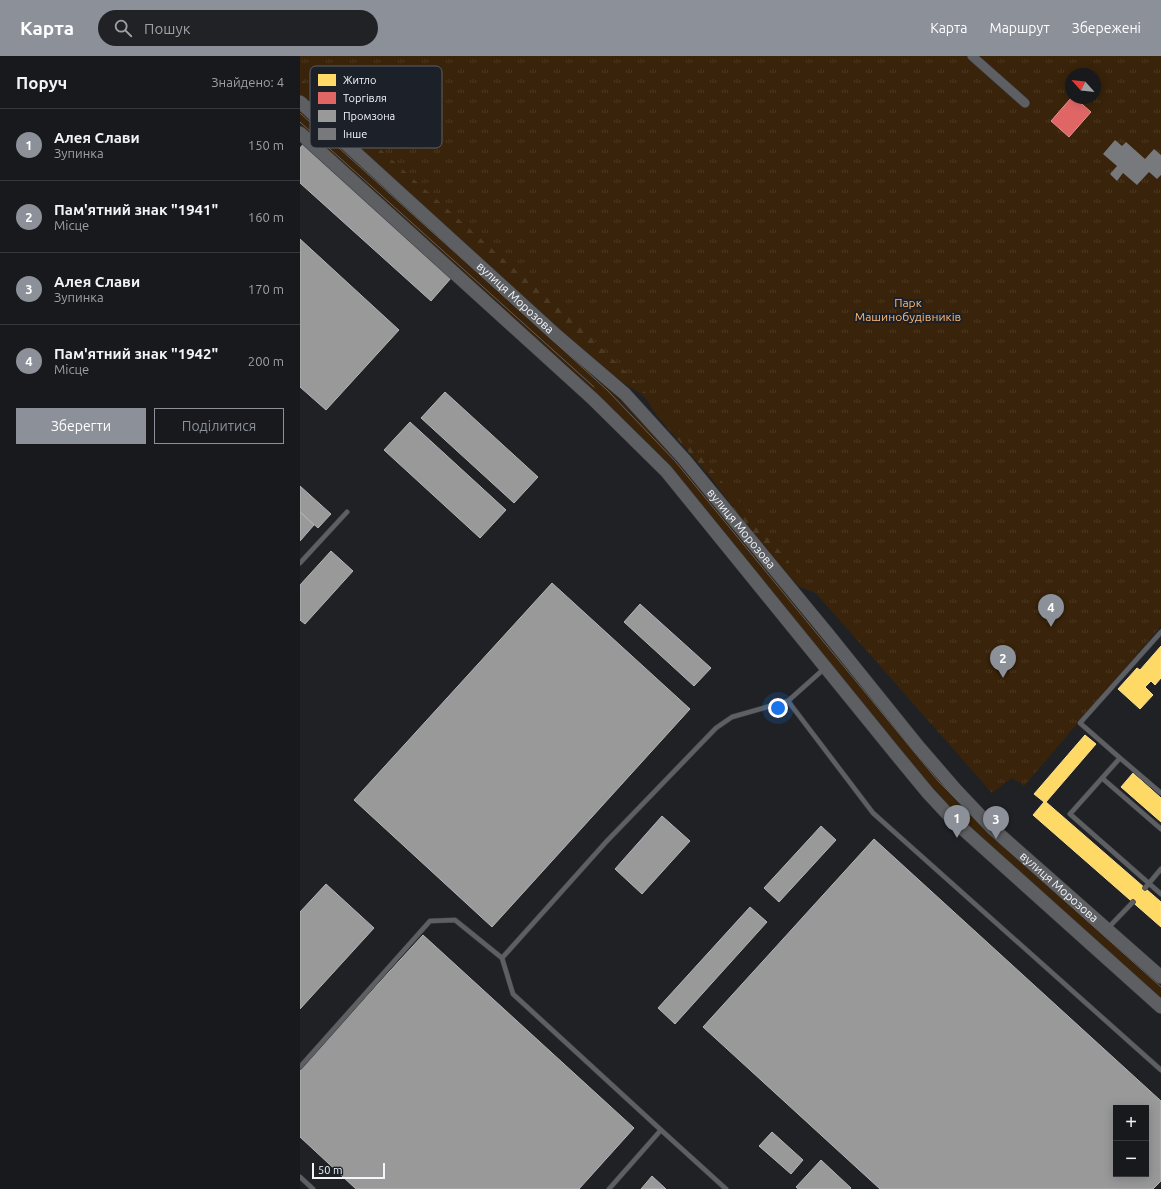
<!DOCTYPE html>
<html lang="uk">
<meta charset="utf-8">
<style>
body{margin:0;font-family:Ubuntu,sans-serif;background:#202225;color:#f1f3f6}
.controls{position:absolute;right:12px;bottom:12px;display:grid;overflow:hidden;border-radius:0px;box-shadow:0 2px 10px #0003}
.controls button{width:36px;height:36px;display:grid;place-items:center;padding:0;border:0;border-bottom:1px solid #36383b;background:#17191c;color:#f1f3f6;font:20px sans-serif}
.compass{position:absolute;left:765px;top:12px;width:36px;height:36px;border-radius:50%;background:#17191c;box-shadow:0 2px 10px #0003;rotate:297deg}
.scale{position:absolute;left:12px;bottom:10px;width:73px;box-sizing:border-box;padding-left:4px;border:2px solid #f2f5fa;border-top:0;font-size:11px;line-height:14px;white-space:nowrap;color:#f2f5fa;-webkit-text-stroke:3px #1c2028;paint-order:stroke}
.you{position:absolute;left:478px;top:652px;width:14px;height:14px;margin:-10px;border:3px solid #fff;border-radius:50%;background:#1a73e8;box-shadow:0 0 0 6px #1a73e833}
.badge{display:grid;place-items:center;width:26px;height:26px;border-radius:50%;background:#8c9099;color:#fff;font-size:13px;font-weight:700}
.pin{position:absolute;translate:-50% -33px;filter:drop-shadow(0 1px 2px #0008)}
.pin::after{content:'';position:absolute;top:21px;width:14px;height:12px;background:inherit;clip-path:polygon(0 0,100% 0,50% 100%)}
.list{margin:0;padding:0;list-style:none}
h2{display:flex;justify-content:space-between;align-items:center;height:52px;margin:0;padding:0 16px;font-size:17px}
h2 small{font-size:13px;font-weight:400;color:#9ea0a3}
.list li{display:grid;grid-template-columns:26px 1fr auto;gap:12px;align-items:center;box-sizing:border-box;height:72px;padding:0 16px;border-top:1px solid #36383b}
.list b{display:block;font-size:15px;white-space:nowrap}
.list p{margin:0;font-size:13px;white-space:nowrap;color:#9ea0a3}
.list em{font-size:13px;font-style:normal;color:#9ea0a3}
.actions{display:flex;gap:8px;padding:12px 16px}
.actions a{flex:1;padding:9px 0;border:1px solid #8c9099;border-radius:0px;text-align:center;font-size:14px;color:#8c9099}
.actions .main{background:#8c9099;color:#fff}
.icon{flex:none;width:22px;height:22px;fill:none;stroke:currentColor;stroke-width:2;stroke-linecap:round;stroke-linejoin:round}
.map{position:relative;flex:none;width:861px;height:1133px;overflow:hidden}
header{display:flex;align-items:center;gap:24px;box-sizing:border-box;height:56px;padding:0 20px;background:#8c9099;color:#fff}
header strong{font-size:19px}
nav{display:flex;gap:22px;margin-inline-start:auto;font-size:14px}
.search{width:280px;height:36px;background:#202225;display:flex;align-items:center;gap:10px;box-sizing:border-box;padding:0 14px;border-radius:22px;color:#9ea0a3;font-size:15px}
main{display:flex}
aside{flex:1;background:#17191c}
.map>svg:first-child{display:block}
.green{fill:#39230a}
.forest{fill:url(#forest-firs)}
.park{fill:url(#park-tufts);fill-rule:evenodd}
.homes{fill:#ffd966;stroke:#fbe192}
.shops{fill:#e06666;stroke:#e59192}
.industry{fill:#999;stroke:#b4b5b6;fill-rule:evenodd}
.building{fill:#77797d}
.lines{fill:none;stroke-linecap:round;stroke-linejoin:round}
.lane-casing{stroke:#3b3d41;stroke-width:5.5}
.street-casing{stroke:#3b3d41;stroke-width:10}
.secondary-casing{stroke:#3b3d41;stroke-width:14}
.lane{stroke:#5d5f62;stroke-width:4.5}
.street{stroke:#5d5f62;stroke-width:9}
.secondary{stroke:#5d5f62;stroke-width:13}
.tram{stroke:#5f6165;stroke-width:1}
.labels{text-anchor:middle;stroke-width:4;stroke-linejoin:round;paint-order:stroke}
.street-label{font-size:12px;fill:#f2f5fa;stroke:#1c2028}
.park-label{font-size:12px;fill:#feb871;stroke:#1c2028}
.key{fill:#1c2028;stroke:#5c6067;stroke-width:1}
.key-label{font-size:11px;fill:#f2f5fa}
</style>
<header>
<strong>Карта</strong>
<div class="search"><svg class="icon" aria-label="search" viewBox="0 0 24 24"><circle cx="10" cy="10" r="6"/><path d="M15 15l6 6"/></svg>Пошук</div>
<nav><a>Карта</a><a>Маршрут</a><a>Збережені</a></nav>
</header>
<main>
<aside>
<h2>Поруч<small>Знайдено: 4</small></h2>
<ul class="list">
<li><span class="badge">1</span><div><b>Aлея Слави</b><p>Зупинка</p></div><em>150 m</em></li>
<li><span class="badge">2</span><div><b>Пам'ятний знак &quot;1941&quot;</b><p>Місце</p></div><em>160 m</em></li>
<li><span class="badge">3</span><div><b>Алея Слави</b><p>Зупинка</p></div><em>170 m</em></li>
<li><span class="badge">4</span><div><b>Пам'ятний знак &quot;1942&quot;</b><p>Місце</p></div><em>200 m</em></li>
</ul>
<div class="actions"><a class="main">Зберегти</a><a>Поділитися</a></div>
</aside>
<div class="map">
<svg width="861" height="1133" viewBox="0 0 861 1133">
<defs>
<pattern id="forest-firs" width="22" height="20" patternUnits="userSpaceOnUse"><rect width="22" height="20" fill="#39230a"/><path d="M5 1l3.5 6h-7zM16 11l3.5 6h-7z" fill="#4c3922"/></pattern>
<pattern id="park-tufts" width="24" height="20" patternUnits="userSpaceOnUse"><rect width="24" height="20" fill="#39230a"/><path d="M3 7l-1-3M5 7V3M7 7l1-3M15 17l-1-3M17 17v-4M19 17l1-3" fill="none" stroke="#4c3922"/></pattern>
</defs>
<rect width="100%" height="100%" fill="#1f2125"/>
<path class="green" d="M0,52L291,315L326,350L382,408L643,725L861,926V945L657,762L372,417L0,71Z"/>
<path class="forest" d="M0,0H37L540,547L498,530L466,496L411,422L358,361L344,340L319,324L195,218L0,38Z"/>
<path class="park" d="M0,0H861V570L724,730L712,722L692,737L498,517L394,392L335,325L280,271L0,22ZM771,18H795V42H771Z"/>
<path class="homes" d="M861,590V622L855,629L851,625L845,631L853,639L840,653L818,633L837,612L840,614Z
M785,679L796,688L746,746L861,846V871L733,759L744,746L734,738Z
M833,717L861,742V766L821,731Z"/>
<path class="shops" d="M771,42H775L791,56L769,81L751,65Z"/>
<path class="industry" d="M4,87L152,221L131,245L0,127V92Z
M0,183L99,274L26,354L0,331Z
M145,336L238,421L214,447L121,362Z
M110,366L206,454L180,482L84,394Z
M0,430L31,458L18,472L0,456Z
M0,456L14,469L0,485Z
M31,495L53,515L5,568L0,564V529Z
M252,527L390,653L192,871L54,744Z
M340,548L411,612L394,630L324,566Z
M362,760L390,785L342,838L315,813Z
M521,770L536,784L479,846L464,832Z
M574,783L861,1045V1125L853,1133H580L403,971ZM816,1052H846V1118H816Z
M26,828L74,872L0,953V856Z
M450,851L467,866L375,968L358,952Z
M123,879L334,1072L279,1133H56L0,1081V1013Z
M472,1076L503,1104L491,1118L459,1090Z
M521,1104L551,1132L550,1133H498L496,1131Z
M352,1120L366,1133H341Z"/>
<path class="building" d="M815,84L822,90L826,86L845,103L854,93L861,99V119L857,123L849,116L837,129L823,117L817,125L810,118L817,110L803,98Z"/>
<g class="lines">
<defs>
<path id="lane" d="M0,507L47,456
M861,576L780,667L820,702L770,758L861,838
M488,645L525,612
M820,702L861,737
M802,722L861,773
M845,832L861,813
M808,872L833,846
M0,1011L130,865L155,864L202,902
M361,1074L213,938L202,902L306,786L416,672L432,661L488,645L573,757L861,1014
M0,1121L13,1133
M309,1133L361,1074L426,1133"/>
<path id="street" d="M672,0L725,47"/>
<g id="secondary">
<path id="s1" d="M0,46L256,279L325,338L384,403L527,577L618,690L656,734L692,772L861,921"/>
<path d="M0,77L293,343L366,415L595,697L628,737L655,766L861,951"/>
</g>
</defs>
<use href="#lane" class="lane-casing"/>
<use href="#street" class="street-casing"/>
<use href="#secondary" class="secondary-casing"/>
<use href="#lane" class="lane"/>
<use href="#street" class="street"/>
<use href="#secondary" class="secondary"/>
<path class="tram" d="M0,57L258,289L308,335L375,405L638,725L696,783L861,931
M0,66L294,331"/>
</g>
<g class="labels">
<g class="street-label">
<text dy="4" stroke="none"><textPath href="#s1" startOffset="291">вулиця Морозова</textPath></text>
<text dy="4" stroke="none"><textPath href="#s1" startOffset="615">вулиця Морозова</textPath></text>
<text dy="4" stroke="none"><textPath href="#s1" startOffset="1095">вулиця Морозова</textPath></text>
</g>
<g class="park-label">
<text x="608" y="251">Парк<tspan x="608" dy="14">Машинобудівників</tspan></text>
</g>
</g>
<rect x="10" y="10" width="132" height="82" rx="6" class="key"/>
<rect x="18" y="18" width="18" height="12" fill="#ffd966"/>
<rect x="18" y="36" width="18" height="12" fill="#e06666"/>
<rect x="18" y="54" width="18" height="12" fill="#999"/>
<rect x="18" y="72" width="18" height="12" fill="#77797d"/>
<g class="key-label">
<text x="43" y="28">Житло</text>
<text x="43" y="46">Торгівля</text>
<text x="43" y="64">Промзона</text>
<text x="43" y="82">Інше</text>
</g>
</svg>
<div class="controls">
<button>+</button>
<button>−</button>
</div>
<svg class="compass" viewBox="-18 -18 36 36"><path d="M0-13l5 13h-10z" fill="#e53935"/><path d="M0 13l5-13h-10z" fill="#9ea0a3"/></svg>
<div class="scale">50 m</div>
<div class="you"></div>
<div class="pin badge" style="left:657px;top:782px">1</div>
<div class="pin badge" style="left:703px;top:622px">2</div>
<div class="pin badge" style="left:696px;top:783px">3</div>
<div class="pin badge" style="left:751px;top:571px">4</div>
</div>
</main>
